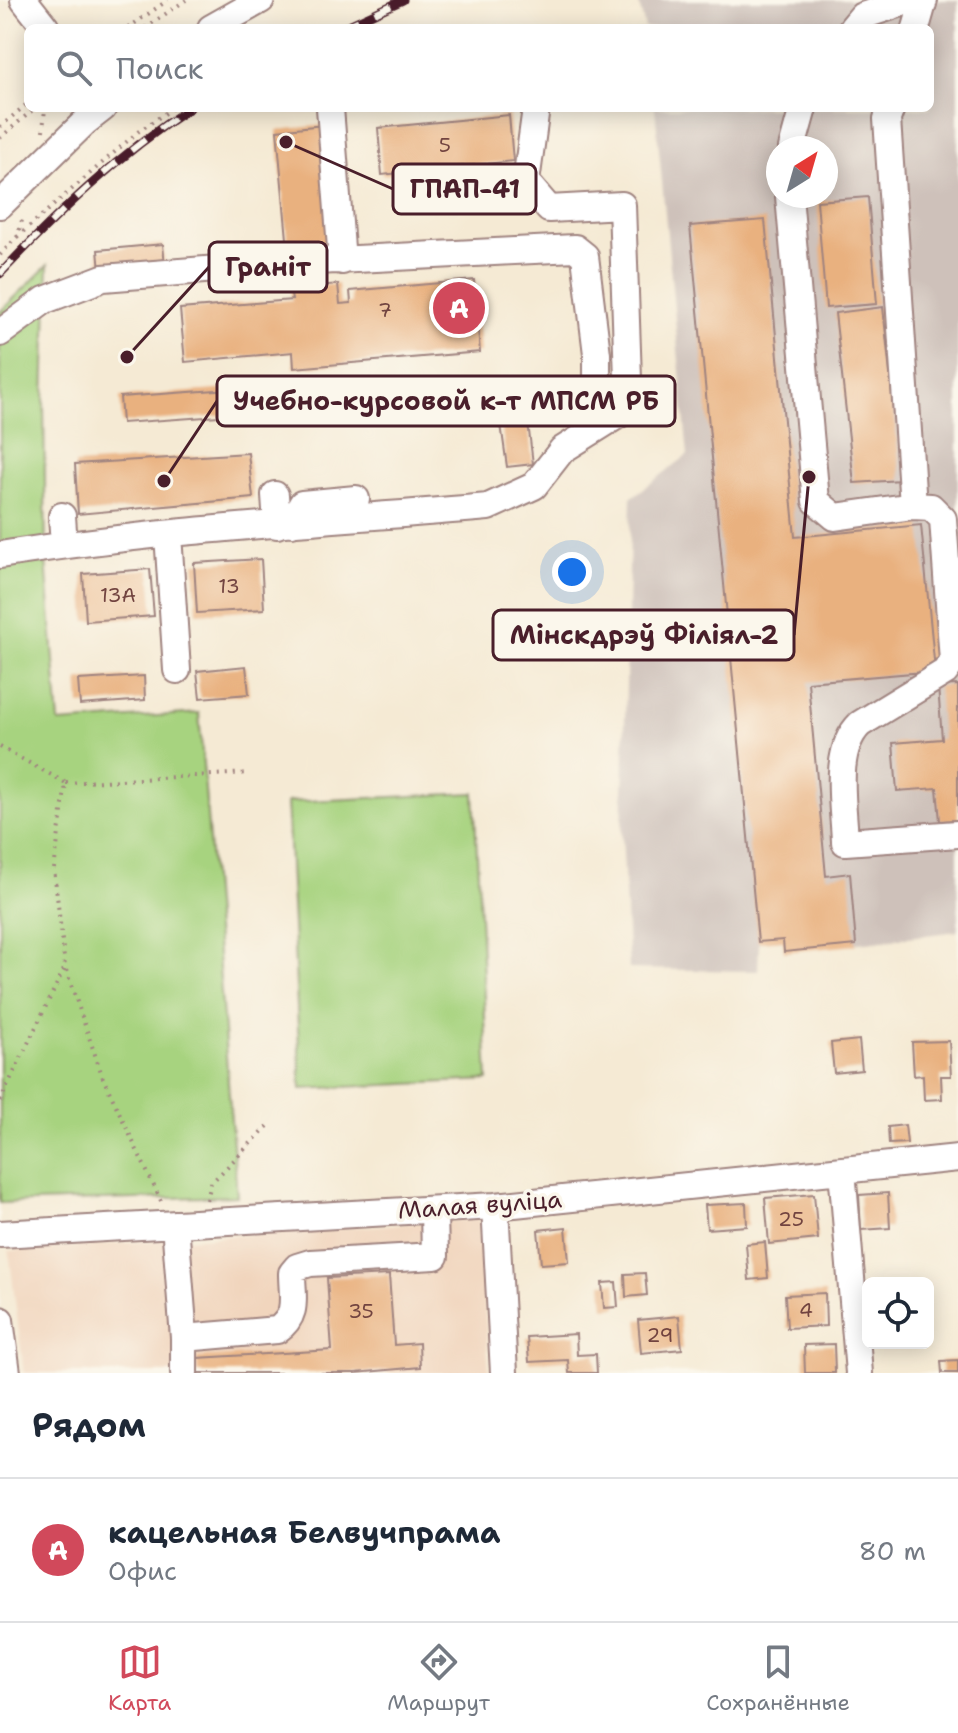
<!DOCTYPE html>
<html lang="ru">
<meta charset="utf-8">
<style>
body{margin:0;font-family:"Shantell Sans",sans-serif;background:#f2f2f3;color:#1f2937}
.controls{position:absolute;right:24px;bottom:24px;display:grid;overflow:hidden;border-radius:12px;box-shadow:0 4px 20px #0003}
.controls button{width:72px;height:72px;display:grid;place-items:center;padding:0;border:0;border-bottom:2px solid #e0e1e3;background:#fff;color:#1f2937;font:40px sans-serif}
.compass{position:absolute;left:766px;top:136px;width:72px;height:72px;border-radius:50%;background:#fff;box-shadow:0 4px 20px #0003;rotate:37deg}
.you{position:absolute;left:572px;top:572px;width:28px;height:28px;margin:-20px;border:6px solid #fff;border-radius:50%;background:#1a73e8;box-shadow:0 0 0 12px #1a73e833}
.badge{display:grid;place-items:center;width:52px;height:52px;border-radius:50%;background:#d1495b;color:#fff;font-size:26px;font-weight:700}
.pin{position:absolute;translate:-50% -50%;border:4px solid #fff;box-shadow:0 2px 8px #0006}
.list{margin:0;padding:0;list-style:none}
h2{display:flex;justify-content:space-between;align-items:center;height:104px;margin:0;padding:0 32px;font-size:34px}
h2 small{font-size:26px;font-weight:400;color:#747a83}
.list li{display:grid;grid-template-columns:52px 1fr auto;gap:24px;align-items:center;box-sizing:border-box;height:144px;padding:0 32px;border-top:2px solid #e0e1e3}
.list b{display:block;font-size:30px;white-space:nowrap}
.list p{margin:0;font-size:26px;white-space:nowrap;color:#747a83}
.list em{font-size:26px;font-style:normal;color:#747a83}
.icon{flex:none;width:44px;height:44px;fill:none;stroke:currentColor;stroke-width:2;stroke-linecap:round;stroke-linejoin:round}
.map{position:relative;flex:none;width:958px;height:1373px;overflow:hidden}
.search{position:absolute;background:#fff;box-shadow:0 4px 20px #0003;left:24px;right:24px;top:24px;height:88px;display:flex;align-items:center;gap:20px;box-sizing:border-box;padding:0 28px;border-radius:12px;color:#747a83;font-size:30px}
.sheet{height:248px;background:#fff}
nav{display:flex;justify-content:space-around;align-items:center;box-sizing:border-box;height:112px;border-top:2px solid #e0e1e3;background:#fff;font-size:22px;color:#747a83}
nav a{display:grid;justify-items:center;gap:4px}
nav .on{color:#d1495b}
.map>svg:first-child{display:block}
.built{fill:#f1d5bd}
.industrial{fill:#cec1ba;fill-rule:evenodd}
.green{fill:#a7d37f;stroke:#787955;stroke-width:2}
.building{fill:#e9b17f}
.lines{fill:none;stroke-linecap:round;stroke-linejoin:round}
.minor-casing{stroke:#a08480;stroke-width:30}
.path{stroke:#a08480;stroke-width:4;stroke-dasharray:2 6;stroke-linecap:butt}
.minor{stroke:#fff;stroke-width:26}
.rail-casing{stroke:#4a1f2b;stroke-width:9}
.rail{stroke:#fbf7ec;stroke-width:6;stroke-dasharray:18;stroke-linecap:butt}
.labels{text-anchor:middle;stroke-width:7;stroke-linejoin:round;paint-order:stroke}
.number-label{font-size:20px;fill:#724440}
.street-label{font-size:24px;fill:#4a1f2b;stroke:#fbf7ec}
.leader{fill:none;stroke:#4a1f2b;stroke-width:3}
.callout-dot{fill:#4a1f2b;stroke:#fbf7ec;stroke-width:3}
.callout{fill:#fbf7ec;stroke:#4a1f2b;stroke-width:3}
.callout-label{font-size:26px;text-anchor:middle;font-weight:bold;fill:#4a1f2b}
</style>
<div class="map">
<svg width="958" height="1373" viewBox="0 0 958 1373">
<rect width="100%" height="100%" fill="#fbf7ec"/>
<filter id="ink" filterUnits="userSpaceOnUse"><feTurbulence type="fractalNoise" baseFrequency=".0125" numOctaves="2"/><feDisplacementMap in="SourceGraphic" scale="16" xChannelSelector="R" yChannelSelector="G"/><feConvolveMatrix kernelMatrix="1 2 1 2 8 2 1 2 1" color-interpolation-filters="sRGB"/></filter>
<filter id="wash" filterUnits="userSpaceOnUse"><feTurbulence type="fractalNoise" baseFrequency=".006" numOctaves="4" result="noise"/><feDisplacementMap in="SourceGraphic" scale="32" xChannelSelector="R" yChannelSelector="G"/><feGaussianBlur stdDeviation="1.8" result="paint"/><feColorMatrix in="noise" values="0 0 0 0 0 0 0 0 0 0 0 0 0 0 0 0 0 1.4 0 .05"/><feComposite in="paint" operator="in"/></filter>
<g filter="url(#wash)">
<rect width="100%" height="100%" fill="#f5ead4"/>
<path class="built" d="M479,1219L489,1373H24L9,1251Z"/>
<path class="industrial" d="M638,0H958V931L784,952L783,940L759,942L758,971L629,969L622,833L631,498L688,455L655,108H930V28H645ZM778,148H826V196H778Z"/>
<path class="green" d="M48,265L44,403L46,560L59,723L199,713L237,1196L0,1203V312Z
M474,793L488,1080L301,1089L287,802Z"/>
<g id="blocks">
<path class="building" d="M509,115L513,161L382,175L378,128Z
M323,125L334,246L316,248L319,286L338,284L340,304L351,303L350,291L474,280L480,352L294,368L293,352L185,362L180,309L292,300L290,289L308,287L305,249L288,250L277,130Z
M868,197L877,304L826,308L817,201Z
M765,220L795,537L921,525L935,671L808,682L826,876L850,873L856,945L784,952L783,940L758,942L690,226Z
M163,244L165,266L100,271L98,250Z
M883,307L901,480L854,483L835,313Z
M286,385L288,411L122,423L120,397Z
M526,406L533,464L507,467L499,410Z
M248,453L253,498L78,514L75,464Z
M261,559L264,609L197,613L194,563Z
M150,569L154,616L86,621L83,574Z
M246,666L249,694L200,698L197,671Z
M144,676L145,700L80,705L78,680Z
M958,685V820L940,821L937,788L897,791L893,743L942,739L938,686Z
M859,1040L862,1070L834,1073L831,1043Z
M949,1041L951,1076H941L942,1099L924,1100L923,1075L914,1076L912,1042Z
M905,1125L907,1143L889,1144L888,1127Z
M888,1193L890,1228L861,1230L859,1195Z
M814,1194L818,1239L769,1244L765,1198Z
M746,1203L747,1226L707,1229L705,1205Z
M566,1227L569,1262L541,1264L538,1230Z
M765,1242L768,1278L749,1280L746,1244Z
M645,1273L647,1295L626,1297L625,1274Z
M389,1275L394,1345L419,1343L420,1367L355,1373H198L197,1358L332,1350L327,1278Z
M616,1282L618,1307L604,1308L602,1283Z
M825,1293L826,1326L787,1328L785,1295Z
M679,1316L682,1349L641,1353L638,1320Z
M576,1334L577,1355L596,1354L597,1373H569L568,1360L529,1362L527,1337Z
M834,1344L835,1373H805L804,1345Z
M958,1360V1373H942L941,1361Z"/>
</g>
</g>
<g filter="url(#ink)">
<use href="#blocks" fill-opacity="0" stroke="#a08480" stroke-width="2"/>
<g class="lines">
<defs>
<path id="minor" d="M24,0L46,28
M211,28L261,0
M852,28L862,16L911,0
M916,28L924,0
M330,108L342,261
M891,108L887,119L913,506
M792,148L803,108
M789,196L816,501L835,517L913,506L931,507L943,519L953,661L945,672L860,724C832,751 844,806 845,842L958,834
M0,205L85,122L103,108
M317,261L575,248L585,256L597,354V394
M0,333L45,300L103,278L306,262
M275,495L277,525
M62,516L64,545
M292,523L302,504L356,499
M168,534L177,670
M0,555C161,529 326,521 488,507L534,486L562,450L629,408L622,205L549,209L526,182L536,108
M842,1170L859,1373
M495,1206L504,1373
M175,1224L184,1338
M0,1234L495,1206L958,1158
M0,1320L7,1373
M184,1373V1338L277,1330C299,1315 292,1297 292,1273L297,1267L310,1263L435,1256L434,1210"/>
</defs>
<use href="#minor" class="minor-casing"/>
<path class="path" d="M128,28L168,0
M145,28L186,0
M0,127L28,103
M43,131L45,108
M0,138L35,108
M17,237L139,131L173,108
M0,255L17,237L23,217
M0,747L66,783L54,869L65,967L103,1078L161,1201
M66,783L249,773
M0,1101L65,967
M207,1200L211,1183L268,1126"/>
<use href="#minor" class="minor"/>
<defs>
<path id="rail" d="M342,28L403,0
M0,274C58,213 119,154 190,108"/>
</defs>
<use href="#rail" class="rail-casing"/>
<use href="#rail" class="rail"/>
</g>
</g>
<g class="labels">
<g class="number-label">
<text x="445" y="152">5</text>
<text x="385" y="317">7</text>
<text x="229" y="593">13</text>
<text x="118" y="602">13А</text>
<text x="791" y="1226">25</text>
<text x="806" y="1317">4</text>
<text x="361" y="1318">35</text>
<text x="660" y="1342">29</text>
</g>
<g class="street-label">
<text transform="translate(480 1205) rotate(-4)" y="8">Малая вуліца</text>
</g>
</g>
<path class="leader" d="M286 142L393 189M127 357L209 267M164 481L217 401M809 477L794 635"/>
<g class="callout-dot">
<circle cx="286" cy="142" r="8"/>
<circle cx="127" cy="357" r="8"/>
<circle cx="164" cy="481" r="8"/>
<circle cx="809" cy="477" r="8"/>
</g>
<g class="callout">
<rect x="393" y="164" width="143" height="50" rx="8"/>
<rect x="209" y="242" width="118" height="50" rx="8"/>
<rect x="217" y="376" width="458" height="50" rx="8"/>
<rect x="493" y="610" width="301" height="50" rx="8"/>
</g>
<g class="callout-label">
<text x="465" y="198">ГПАП-41</text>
<text x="268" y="276">Граніт</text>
<text x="446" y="410">Учебно-курсовой к-т МПСМ РБ</text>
<text x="644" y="644">Мінскдрэў Філіял-2</text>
</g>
</svg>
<div class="controls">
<button><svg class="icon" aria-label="locate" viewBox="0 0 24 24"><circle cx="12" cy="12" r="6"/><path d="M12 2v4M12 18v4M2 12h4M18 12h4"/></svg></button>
</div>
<svg class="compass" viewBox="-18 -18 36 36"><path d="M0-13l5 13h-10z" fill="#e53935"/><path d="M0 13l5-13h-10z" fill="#747a83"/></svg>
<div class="you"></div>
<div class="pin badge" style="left:459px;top:308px">A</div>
<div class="search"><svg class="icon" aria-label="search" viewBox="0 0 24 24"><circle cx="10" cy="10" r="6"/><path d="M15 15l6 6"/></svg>Поиск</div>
</div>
<section class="sheet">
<h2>Рядом<small></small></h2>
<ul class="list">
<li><span class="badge">A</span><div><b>кацельная Белвучпрама</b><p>Офис</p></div><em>80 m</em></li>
</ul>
</section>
<nav>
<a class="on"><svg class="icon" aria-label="map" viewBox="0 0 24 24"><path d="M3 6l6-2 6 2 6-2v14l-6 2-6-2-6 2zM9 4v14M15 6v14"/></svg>Карта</a>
<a><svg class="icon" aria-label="directions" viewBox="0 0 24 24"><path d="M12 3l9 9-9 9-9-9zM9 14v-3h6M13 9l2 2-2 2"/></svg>Маршрут</a>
<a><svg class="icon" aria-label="saved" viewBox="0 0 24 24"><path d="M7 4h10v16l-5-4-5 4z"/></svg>Сохранённые</a>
</nav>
